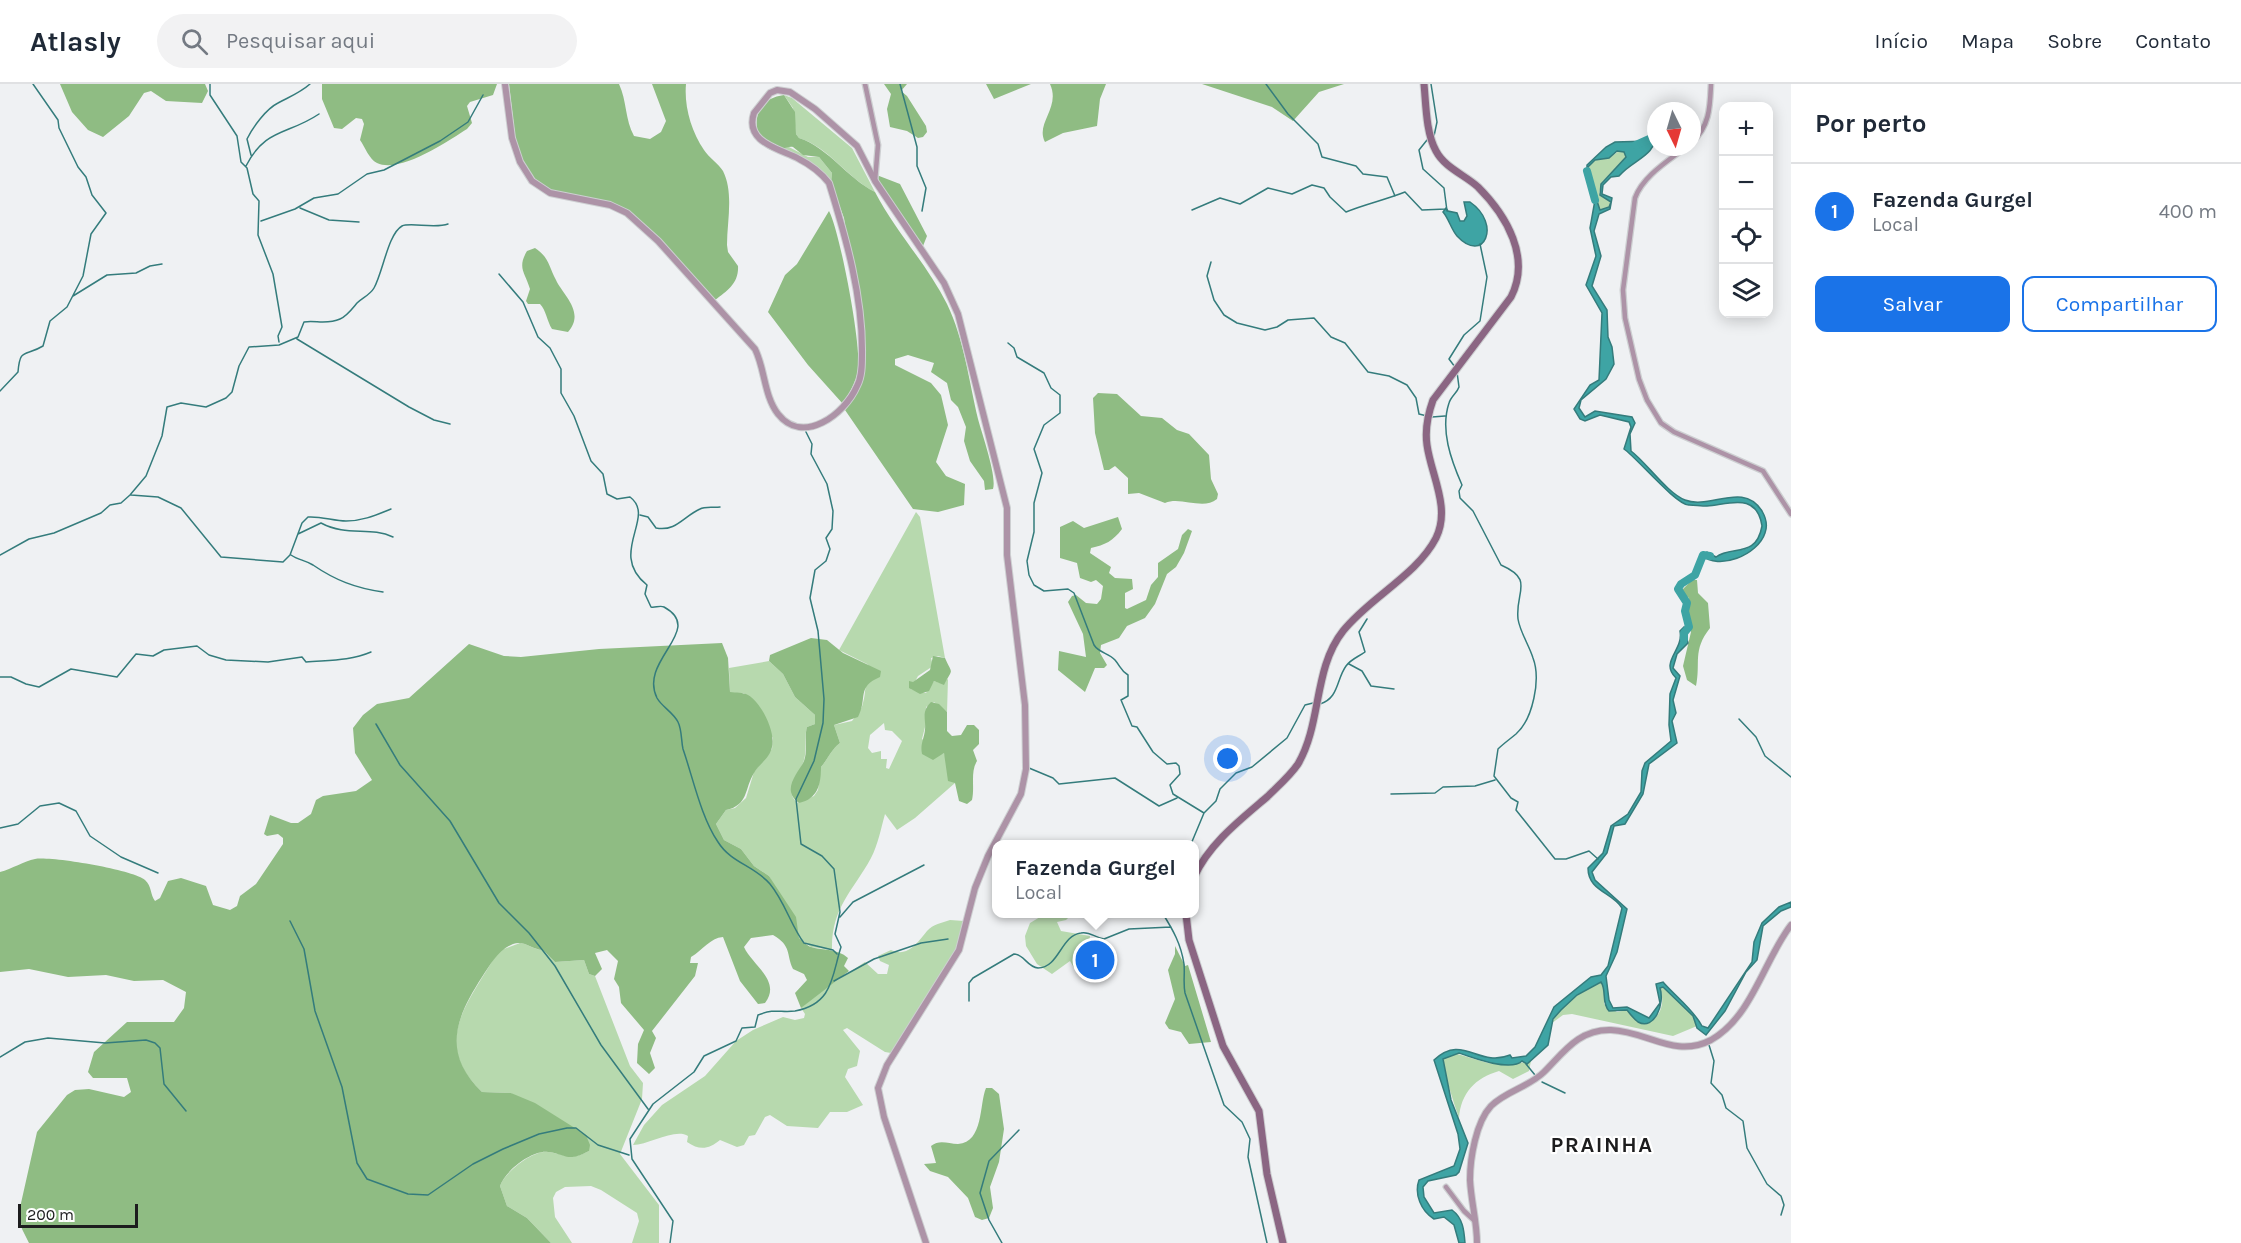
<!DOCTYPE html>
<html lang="pt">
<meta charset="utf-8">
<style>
body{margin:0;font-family:Karla,sans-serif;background:#f2f2f3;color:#1f2937}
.controls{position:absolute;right:18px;top:18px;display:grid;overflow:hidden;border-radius:12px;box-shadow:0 3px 15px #0003}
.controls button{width:54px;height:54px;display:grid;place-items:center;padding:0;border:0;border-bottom:2px solid #e0e1e3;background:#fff;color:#1f2937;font:30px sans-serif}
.compass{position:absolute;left:1647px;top:18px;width:54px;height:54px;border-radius:50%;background:#fff;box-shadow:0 3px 15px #0003;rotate:175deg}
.scale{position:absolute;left:18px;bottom:15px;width:120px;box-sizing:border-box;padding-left:6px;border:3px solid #1d1d1e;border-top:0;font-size:16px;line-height:21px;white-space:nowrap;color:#1d1d1e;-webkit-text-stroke:4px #fff;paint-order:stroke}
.you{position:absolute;left:1228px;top:675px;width:21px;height:21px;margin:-15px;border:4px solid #fff;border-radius:50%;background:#1a73e8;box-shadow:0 0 0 9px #1a73e833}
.badge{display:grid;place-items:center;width:39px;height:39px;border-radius:50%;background:#1a73e8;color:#fff;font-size:20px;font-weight:700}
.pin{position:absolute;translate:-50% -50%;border:3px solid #fff;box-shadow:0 2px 6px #0006}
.popup{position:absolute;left:992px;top:756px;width:207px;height:78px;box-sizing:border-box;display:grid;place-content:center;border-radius:12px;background:#fff;filter:drop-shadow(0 2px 4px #0005);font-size:20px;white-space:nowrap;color:#747a83}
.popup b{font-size:22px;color:#1f2937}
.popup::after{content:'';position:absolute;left:50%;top:100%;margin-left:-12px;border:12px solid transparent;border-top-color:#fff}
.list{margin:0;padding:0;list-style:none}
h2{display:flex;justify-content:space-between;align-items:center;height:78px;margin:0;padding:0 24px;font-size:26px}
h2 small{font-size:20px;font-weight:400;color:#747a83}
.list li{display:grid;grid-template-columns:39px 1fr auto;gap:18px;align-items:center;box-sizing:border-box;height:96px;padding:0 24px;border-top:2px solid #e0e1e3}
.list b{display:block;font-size:22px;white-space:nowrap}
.list p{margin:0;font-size:20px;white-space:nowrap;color:#747a83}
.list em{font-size:20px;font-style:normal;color:#747a83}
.actions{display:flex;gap:12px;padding:18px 24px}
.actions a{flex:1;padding:14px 0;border:2px solid #1a73e8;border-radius:12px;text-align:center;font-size:21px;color:#1a73e8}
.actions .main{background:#1a73e8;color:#fff}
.icon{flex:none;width:33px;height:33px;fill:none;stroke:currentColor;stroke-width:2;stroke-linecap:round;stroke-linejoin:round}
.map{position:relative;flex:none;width:1791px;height:1159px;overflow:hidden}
header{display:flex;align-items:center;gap:36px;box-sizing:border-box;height:84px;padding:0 30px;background:#fff;border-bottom:2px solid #e0e1e3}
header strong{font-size:28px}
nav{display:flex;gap:33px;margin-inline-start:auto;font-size:21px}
.search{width:420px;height:54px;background:#f2f2f3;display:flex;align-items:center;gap:15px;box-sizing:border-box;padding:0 21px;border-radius:33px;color:#747a83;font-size:22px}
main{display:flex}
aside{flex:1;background:#fff}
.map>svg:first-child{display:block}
.green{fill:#b7d9ae;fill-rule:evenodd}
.forest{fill:#8fbc83}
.water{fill:#3ea4a4;stroke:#347c7c;stroke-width:1.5;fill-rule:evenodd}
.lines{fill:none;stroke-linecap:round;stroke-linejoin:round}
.stream{stroke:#347c7c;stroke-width:1.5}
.river{stroke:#3ea4a4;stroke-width:8}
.minor-casing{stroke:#cdcfd1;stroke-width:7}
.tertiary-casing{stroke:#cdcfd1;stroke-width:8}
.secondary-casing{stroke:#cdcfd1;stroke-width:9}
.minor{stroke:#ad93a7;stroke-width:4.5}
.tertiary{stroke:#ad93a7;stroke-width:6}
.secondary{stroke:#8b6683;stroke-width:7}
.labels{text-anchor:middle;stroke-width:4.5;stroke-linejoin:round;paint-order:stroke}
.district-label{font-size:22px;font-weight:bold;letter-spacing:1.5px;fill:#1d1d1e;stroke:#fff}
</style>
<header>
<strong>Atlasly</strong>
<div class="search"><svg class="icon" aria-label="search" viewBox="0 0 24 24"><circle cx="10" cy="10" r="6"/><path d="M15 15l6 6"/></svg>Pesquisar aqui</div>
<nav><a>Início</a><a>Mapa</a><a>Sobre</a><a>Contato</a></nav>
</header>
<main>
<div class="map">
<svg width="1791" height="1159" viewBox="0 0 1791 1159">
<rect width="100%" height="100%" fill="#eff1f3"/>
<path class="green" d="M784,11L792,14L852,64L875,108C847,94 829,63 799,54L796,50L793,24Z
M787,62L808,73H819L832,89L831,99L819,88L775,67Z
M1619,67L1624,68L1626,73L1602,98L1599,109L1611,118L1609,123L1600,126L1590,96L1588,84L1595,76L1609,74Z
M916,428L920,433L945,574L938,572L931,574L933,582L918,592L911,605L920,609H926L934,597L940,599L948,595L947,628L934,618L926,623L925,643L922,655L941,670L944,669L955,699L915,734L897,746L885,730C881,744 878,761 871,774C853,807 831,824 832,866L811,863L799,854L797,844L769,792L754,782L741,765L724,756L716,740L726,726L735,724L746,714L754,688L772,665L773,654L744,609H730L729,584L769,577L783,590L795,613L815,631V640L807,643C804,653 807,665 804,676C800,690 782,707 798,719L814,712L818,706L821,683C828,675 831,666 840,659L834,641L852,637C856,632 862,625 863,619C868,603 860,601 880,592L867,580L839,566ZM884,639L885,646L892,647L902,657L889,685L886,684L887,675H881V667L872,669L868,664L870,651Z
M1045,830H1072L1066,836L1057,838L1061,847L1090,852L1084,890L1076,887L1070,877L1052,890L1037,880L1026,862L1025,852L1030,839Z
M950,836L964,837L956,870L891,969L885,968L847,944L843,946L860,967L857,982L848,985L845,993L863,1021L847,1028H830L818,1044L787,1042L770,1031L765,1033L755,1051L749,1052L744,1061L737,1063L720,1056C709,1065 700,1067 687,1058L688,1052C675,1044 649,1061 633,1061L644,1041L662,1021L705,992L736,957L753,946L783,933L795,936L804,934L805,930L801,924L816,910L865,878L878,890H887L889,881L880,877L878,872L891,866C908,874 918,858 927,847C933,840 942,839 950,836Z
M520,859C529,860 534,866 543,866L555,878L584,876L589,890L595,892L630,982L643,999L642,1015L620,1070L659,1121V1159H632L639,1137L637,1129L601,1106L591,1102L565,1103L556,1108L553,1114L555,1133L572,1159H551L527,1134L507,1122L500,1102C505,1088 533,1066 548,1068C566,1070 570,1077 589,1067L511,1009L482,1008C430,959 468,919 496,871L501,866Z
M1601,898L1604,904V920L1617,928L1627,926C1649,952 1669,928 1660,904L1663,903L1693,932L1697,942L1673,952L1572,930L1563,931L1552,939C1558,921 1584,904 1601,898Z
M1454,969L1488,979L1509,981L1531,977L1529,987L1513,995L1499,987C1475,994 1461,1009 1459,1034C1452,1015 1448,997 1441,979L1443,975Z"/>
<path class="forest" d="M60,0H205L208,7L202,19L166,17L151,7L144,9L129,32L103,53L88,46L72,28Z
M322,0H497L493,11L470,18L467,22L472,39L467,45C448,57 400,90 377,79C369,75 365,63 360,56L364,40L362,35L356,34L342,45L334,44L322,15Z
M509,0H619C627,17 625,36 634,52L650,55L661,48L666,37L652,0H686C684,22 691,47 704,66C709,74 718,79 723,87C734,109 727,137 727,161L728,168L738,182C739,199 727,207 715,216L659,160L615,124L540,105L517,69Z
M884,0H907L901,7L907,12L926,42L927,48L923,53L918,54L907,47L890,43L887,25L891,10Z
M986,0H1031L994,15Z
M1050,0H1106L1100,15L1097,42L1063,49L1045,58C1035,39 1061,24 1050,0Z
M1202,0H1344L1319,8L1293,37L1272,23Z
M784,11L795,28L796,50L799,54C829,64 847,94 875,108C895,147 927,180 947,220C964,255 969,297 978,335C982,350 997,392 993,405L985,406L984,397L970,377L964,357L966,343L958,323L951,316L947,299L931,288L934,279L908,271L895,275V281L931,299L941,311L948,341L936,378L946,392L965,400L964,421L938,428L913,425L845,326L859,301L860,237L844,134L831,99L832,89L819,73L803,71L793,63C786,62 781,67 775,67C755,66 743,16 784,11Z
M874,90L900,100L927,152L921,167L893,126Z
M829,127C840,148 862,263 858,286C856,299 849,309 843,320L808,281L768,228L785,191L797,180Z
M535,164C549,173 549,183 556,196C562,210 586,228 568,248L552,245C547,237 546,226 540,220H528L526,217L530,205C525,188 517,184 527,167Z
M1098,309L1117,310L1141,332L1162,334L1177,346L1189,350L1209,371L1211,395L1218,410L1217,415C1203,427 1181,412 1165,419L1139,409L1128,410V394L1115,382L1109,386H1104L1095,349L1093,314Z
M1118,433L1122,445C1113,457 1105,461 1091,464L1090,469L1111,483L1109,489L1115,494L1132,495L1133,505L1125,509V524L1127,525L1146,516L1151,501L1158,493V479L1178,465L1182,451L1188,445L1192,447L1184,469L1176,483L1167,490L1155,520L1145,534L1127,542L1119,554L1101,561L1100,569L1107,581L1104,584H1095L1085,608L1058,586L1059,567L1086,573L1083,550L1068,518L1072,512L1076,511L1086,519L1097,520L1101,515L1103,502L1096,496L1091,498L1080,494L1077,479L1060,474V443L1073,437L1084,444Z
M1692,496H1697L1698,509L1708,519L1710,544C1692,567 1701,578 1696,602L1687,596L1683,582L1691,548L1686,529L1689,514L1680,508Z
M811,554L827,556L843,569L881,587L880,593C856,603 868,614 858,633L834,641L840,659C831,666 828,675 821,683C821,700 818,715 799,719C780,706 799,688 804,677C808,666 804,653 807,643L815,640V631L795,613L783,590L769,577L770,571Z
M722,559L728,574L730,608C736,609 743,608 748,611C761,618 776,648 772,663C770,674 759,680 754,689C744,705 749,721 726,726L716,740L724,756L741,765L754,782L769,792L796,833L799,854C803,857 807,862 811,863C824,867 837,864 848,874L844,882L849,887L801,924L795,909L807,896L804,890L793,885C786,870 792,862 773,851L751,854L744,863C752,881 782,897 765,919L758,920L740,897L723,853C710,854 703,866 691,873L690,879H698L695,892L652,947L656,954L650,969L655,984L649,990L637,979L638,960L644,946L621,919L619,903L614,895L618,877L607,866L595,869L602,885L595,892L589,890L584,876L555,878L543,866C532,866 525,856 513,860C498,866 491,880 482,893C455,935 442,969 482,1008L511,1009L535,1019L586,1051L590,1061L589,1067C566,1079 567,1070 548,1068C532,1066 505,1087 500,1102L507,1122L527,1134L551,1159H29L22,1145L19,1128L37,1048L67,1011L75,1006L89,1005L124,1013L131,1008L127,994H93L88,988L94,968L127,938H174L184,924L186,908L163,896L134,897L106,891L68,893L29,885L0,888V788C12,785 24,777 35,775C51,772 134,786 145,796C152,802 150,811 155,817L160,814L168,797L181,794L206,802L213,821L230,826L237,822L240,812L256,800L283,760V754L278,750L267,752L264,750L270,731L291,739H298L311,730L316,716L323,712L356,707L372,696L355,669L353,644L363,631L377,620L409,614L469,560L504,572L521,573L599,565Z
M933,572L945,574C953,592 953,583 944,601L934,597L929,607L920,610L909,604V597L913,598L930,586Z
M931,618L939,620L947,628V647L952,652L961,651L967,641H974L979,646V660L973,666L977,677C970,688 975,703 972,716L967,720L959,717L955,699L948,697L944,669L933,676L922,670C920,660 924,655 925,646C926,634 921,628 931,618Z
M1175,862L1185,882L1188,881L1211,958L1189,960L1181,948L1169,945L1165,939L1175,915L1168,886L1175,870Z
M986,1004H992L999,1010L1004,1045L999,1078L990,1103L993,1124L989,1134L982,1136L975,1133L968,1114L948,1093L930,1087L924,1080L936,1079L931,1062C940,1055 948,1060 958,1060C984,1058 979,1020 986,1004Z"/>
<path class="water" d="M1650,49H1656C1656,73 1633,75 1619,92L1611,93L1603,101L1602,110L1612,114L1610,125L1599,130L1594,147L1601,172L1592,202L1607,226L1608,253L1612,263L1614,280L1606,295L1581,316L1579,324L1585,333L1595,327L1632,333L1635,339L1630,350L1631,367C1646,378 1667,409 1685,416C1710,426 1743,397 1762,427C1766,434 1768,441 1765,449C1758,471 1718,487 1702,471L1707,468L1716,473C1732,461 1756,475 1762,442C1757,407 1727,421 1707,422C1701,422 1694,421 1689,421C1677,422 1636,373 1624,365L1631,343L1629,338L1600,331L1585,337L1580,335L1574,325L1590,301L1599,296L1602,229L1586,201L1596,172L1590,144L1595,116L1587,94V81L1606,63L1615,58L1650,57ZM1617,67L1624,68L1626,73L1601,100L1600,111L1611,118L1609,123L1600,126L1590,96L1588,83L1595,76L1609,74Z
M1464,118H1470C1502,140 1484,181 1457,152C1451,145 1449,135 1443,128L1446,124L1448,127L1457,129L1460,137H1464L1467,132Z
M1684,543L1688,559L1677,570L1673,584L1680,592L1673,616L1676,629L1672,637L1677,659L1649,680L1643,710L1625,740L1614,742L1607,769L1592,788L1595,796L1627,825L1617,868L1606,892L1609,916L1613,924L1627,923L1649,934L1660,919L1656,900L1663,898C1675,912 1693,925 1702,942L1708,944L1752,878L1754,858L1762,839L1779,823L1791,818V823L1781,827L1763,842L1757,876L1746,888L1725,927L1706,951L1697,944L1693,932L1663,903L1660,904C1665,919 1655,947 1638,938C1634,935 1630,930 1627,926L1609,927C1601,918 1607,907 1601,898L1577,911L1561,926L1553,935L1548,961L1527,980L1522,977C1511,988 1473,974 1459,969L1443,975L1451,1016L1468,1059L1459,1088L1456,1091L1428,1097L1423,1103L1424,1113L1434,1129L1452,1126C1463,1134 1464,1146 1465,1159H1459L1454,1141L1444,1133L1434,1135C1421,1127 1414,1110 1419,1096L1454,1082L1460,1065L1458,1050L1434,976C1463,949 1478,984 1510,971L1512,974L1526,972L1535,963L1554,923L1591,893L1601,891L1608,882L1622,824C1612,808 1588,807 1588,784L1603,769L1611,742L1628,730L1641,708L1642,687L1645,679L1671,657L1669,641L1670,610L1676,594C1659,578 1684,566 1680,547Z"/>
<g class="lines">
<path class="stream" d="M210,0V11L237,52L241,78L247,84L253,110L259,117L258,151L273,190L282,243L278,252L279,258
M900,0L917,63V82L926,104L922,127
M1266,0L1288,30L1318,60L1322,73L1356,82L1363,90L1387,93L1395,112
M1431,0L1437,38L1434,52
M1427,56L1419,66L1423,85L1444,104L1447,127
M251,71L247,55C253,43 266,25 278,19C289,13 300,9 310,0
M246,82C265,44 288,51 319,30
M300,124L329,136L359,138
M1192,126L1220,114L1240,120L1268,104L1292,110L1312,101L1324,104L1330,113L1346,128C1365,120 1385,116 1405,108L1422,126L1446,125
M261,137L295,125L314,114L338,110L367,90L384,86L440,57L468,38L483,11
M1211,178L1207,192L1214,216L1224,231L1237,239L1265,246L1277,243L1288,236L1314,234L1331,253L1345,259L1368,288L1389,292L1407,301L1416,314L1419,330L1427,332
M499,190L523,218L538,253L550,264L561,285V309L574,332L591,377L603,390L607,410L617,415L630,413C657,433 607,469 647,501L645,510L651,523C655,524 660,521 664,523C706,546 638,576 657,614C662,623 673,628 678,638C682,646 681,656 683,665C693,694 701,733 718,758C731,779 755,782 770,800C785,818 791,842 804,859L833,866L837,870
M73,212L107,191L136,189L150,182L162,180
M297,255L409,323L434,336L450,340
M1008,259L1014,264L1017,273L1044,289L1051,304L1060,311V329L1044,341L1034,365L1042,389L1034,419V448L1027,477L1029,491L1034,501L1044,507L1068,505L1074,509L1094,561C1099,569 1109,569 1115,576C1121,583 1120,586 1128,591V612L1121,616L1132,642L1137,643L1153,668L1167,680L1176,679L1179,682L1180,690L1170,701L1173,710L1204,729
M1455,283L1449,275L1464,251L1480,237L1487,193L1480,160
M1457,288L1459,303C1457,309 1451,312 1449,319C1440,346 1451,376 1462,401L1459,407L1460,414L1473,427L1501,481C1535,496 1515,507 1518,535C1520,548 1529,561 1533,574C1541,595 1533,635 1516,650C1510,655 1503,660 1498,665L1494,692L1511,714L1518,718L1516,726L1555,775H1566L1589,767L1598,775
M0,307L18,288C20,263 25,273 43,262L50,237L67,223L83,192L91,150L106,129L92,111L86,93L78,83L59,44L58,36L33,0
M1432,333L1445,332
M131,411L158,413L181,424L221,473L283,478L290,471L302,439L308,433C321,432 334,437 346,437C363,437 376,431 391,425
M640,431L648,433L656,444C676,448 684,432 700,425C705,422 714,424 720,423
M298,450L321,439C347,453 370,442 393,453
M0,471L29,455L54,449L101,429L110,421L121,419L130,411L146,392L162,352L167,323L181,319L206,323L226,314L232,308L239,282L249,263L279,261L298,253L304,238C315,236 327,241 340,235C347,232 352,225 357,219C362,214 370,211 374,204C383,188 388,150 402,142C410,138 435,145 448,140
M291,471C298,476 305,476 313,481C335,496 355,504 383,508
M1349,580L1362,587L1371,602L1394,605
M0,593H11L26,600L39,603L71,585L117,593L136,570L153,572L164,566L197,562L209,571L226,576L268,578L302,573L306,578C328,576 350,577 371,568
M1320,620C1339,614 1336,596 1346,582C1351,575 1358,573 1365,568L1359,548L1367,535
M1739,635L1756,653L1765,672L1791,693
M376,640L400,681L450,737L499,819L529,849L555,882L601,961L648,1025
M1029,684L1053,694L1059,700L1115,694L1159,722L1177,714
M1391,710L1435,709L1443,703L1475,702L1495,696
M0,744L18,740L40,722L59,719L76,727L90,752L121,773L158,789
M1191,760L1204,729L1216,717L1220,705L1236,689L1252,683L1287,654L1305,621L1313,619
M1163,830C1173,846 1181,860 1184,880C1185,890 1183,899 1185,909L1224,1021L1242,1038L1250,1055L1248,1073L1267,1159
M840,833L853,818L924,781
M290,837L304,865L315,927L342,1003L357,1079L367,1095L408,1110L428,1111L473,1080L503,1065L539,1050L567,1044H576L598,1061L629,1071
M834,897L874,875L921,859L948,855
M969,917V899L973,894L1014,870C1024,870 1027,883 1038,884C1059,884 1061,851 1081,849C1090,847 1095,854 1104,855L1129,845L1171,843
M1709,961L1714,977L1711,999L1722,1011L1726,1024L1743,1037L1747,1064L1767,1100L1781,1112L1784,1121L1781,1131
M0,973L25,958L48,954L105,959L146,956L155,959L160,964L164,1000L186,1027
M1526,980L1535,991
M1542,998L1565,1009
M670,1159L673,1137L632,1075L630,1055L653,1020L694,988L704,972L736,957L742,944L755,943L758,931C776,924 780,929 795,927C834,920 832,890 841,863L835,850L840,828L834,785L822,772L801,760L796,715L814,677L823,639L824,615L818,547L810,514L815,486L826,477L830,465L826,454L832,445L833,427L827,400L811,370L812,360L806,348
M1002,1159L989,1136L980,1109L989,1077L1019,1046"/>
<path class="river" d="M1636,61L1656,52
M1587,87L1595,116
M1684,555V549L1689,543L1685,527L1687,519L1678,505L1681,500L1695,491L1703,471L1710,472"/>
<defs>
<path id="minor" d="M865,0L878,61L875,97
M1692,58C1710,42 1710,22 1711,0
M1686,63C1668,77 1643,92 1635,114L1623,206L1625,234L1639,295L1647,316L1661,339L1674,348L1763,387L1791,430
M1446,1103L1464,1127L1475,1137"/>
<path id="tertiary" d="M505,0L512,54L520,78L532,97L550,109L610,121L627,129L658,157L755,265C765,285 764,312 778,330C803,362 845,330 857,302C862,293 862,281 862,271C863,213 846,154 829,99C821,89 811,81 799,75C781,65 744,59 754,29L770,9L777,6L790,8L815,25L857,62L875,97L944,199L958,230L1007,424V471L1025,621L1026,685L1021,710L988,772L975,804L959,866L887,981L878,1004L884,1033L926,1159
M1477,1159C1477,1138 1471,1117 1470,1096C1470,1074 1476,1038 1491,1022C1506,1007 1529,1003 1544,988C1564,968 1579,945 1611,946C1647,947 1675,975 1711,956C1752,933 1764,876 1791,841"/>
<path id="secondary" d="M1194,793C1209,760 1240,736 1267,713C1277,703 1290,692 1298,680C1322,639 1313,585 1343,547C1369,514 1417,491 1436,454C1451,424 1431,391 1427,361C1425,347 1428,330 1433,316L1511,213C1531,174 1507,132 1478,103C1465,91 1445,84 1436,67C1426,49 1426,21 1424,0
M1186,830L1189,856L1223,962L1259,1027L1267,1090L1283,1159"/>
</defs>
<use href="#minor" class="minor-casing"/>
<use href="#tertiary" class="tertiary-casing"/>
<use href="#secondary" class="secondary-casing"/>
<use href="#minor" class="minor"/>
<use href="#tertiary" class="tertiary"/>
<use href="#secondary" class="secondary"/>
</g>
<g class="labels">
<g class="district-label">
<text x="1602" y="1068">PRAINHA</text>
</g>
</g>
</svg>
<div class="controls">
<button>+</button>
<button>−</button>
<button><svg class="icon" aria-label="locate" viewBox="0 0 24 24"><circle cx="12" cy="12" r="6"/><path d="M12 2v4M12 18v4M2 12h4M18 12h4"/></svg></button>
<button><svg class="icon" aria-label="layers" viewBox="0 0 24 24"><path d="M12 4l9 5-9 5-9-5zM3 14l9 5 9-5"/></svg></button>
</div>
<svg class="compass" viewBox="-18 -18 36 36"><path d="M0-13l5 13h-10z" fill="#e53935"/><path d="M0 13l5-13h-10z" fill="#747a83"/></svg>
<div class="scale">200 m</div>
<div class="you"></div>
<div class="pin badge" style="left:1095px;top:876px">1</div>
<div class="popup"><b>Fazenda Gurgel</b>Local</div>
</div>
<aside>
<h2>Por perto<small></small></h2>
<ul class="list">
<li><span class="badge">1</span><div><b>Fazenda Gurgel</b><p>Local</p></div><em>400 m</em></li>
</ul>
<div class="actions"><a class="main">Salvar</a><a>Compartilhar</a></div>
</aside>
</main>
